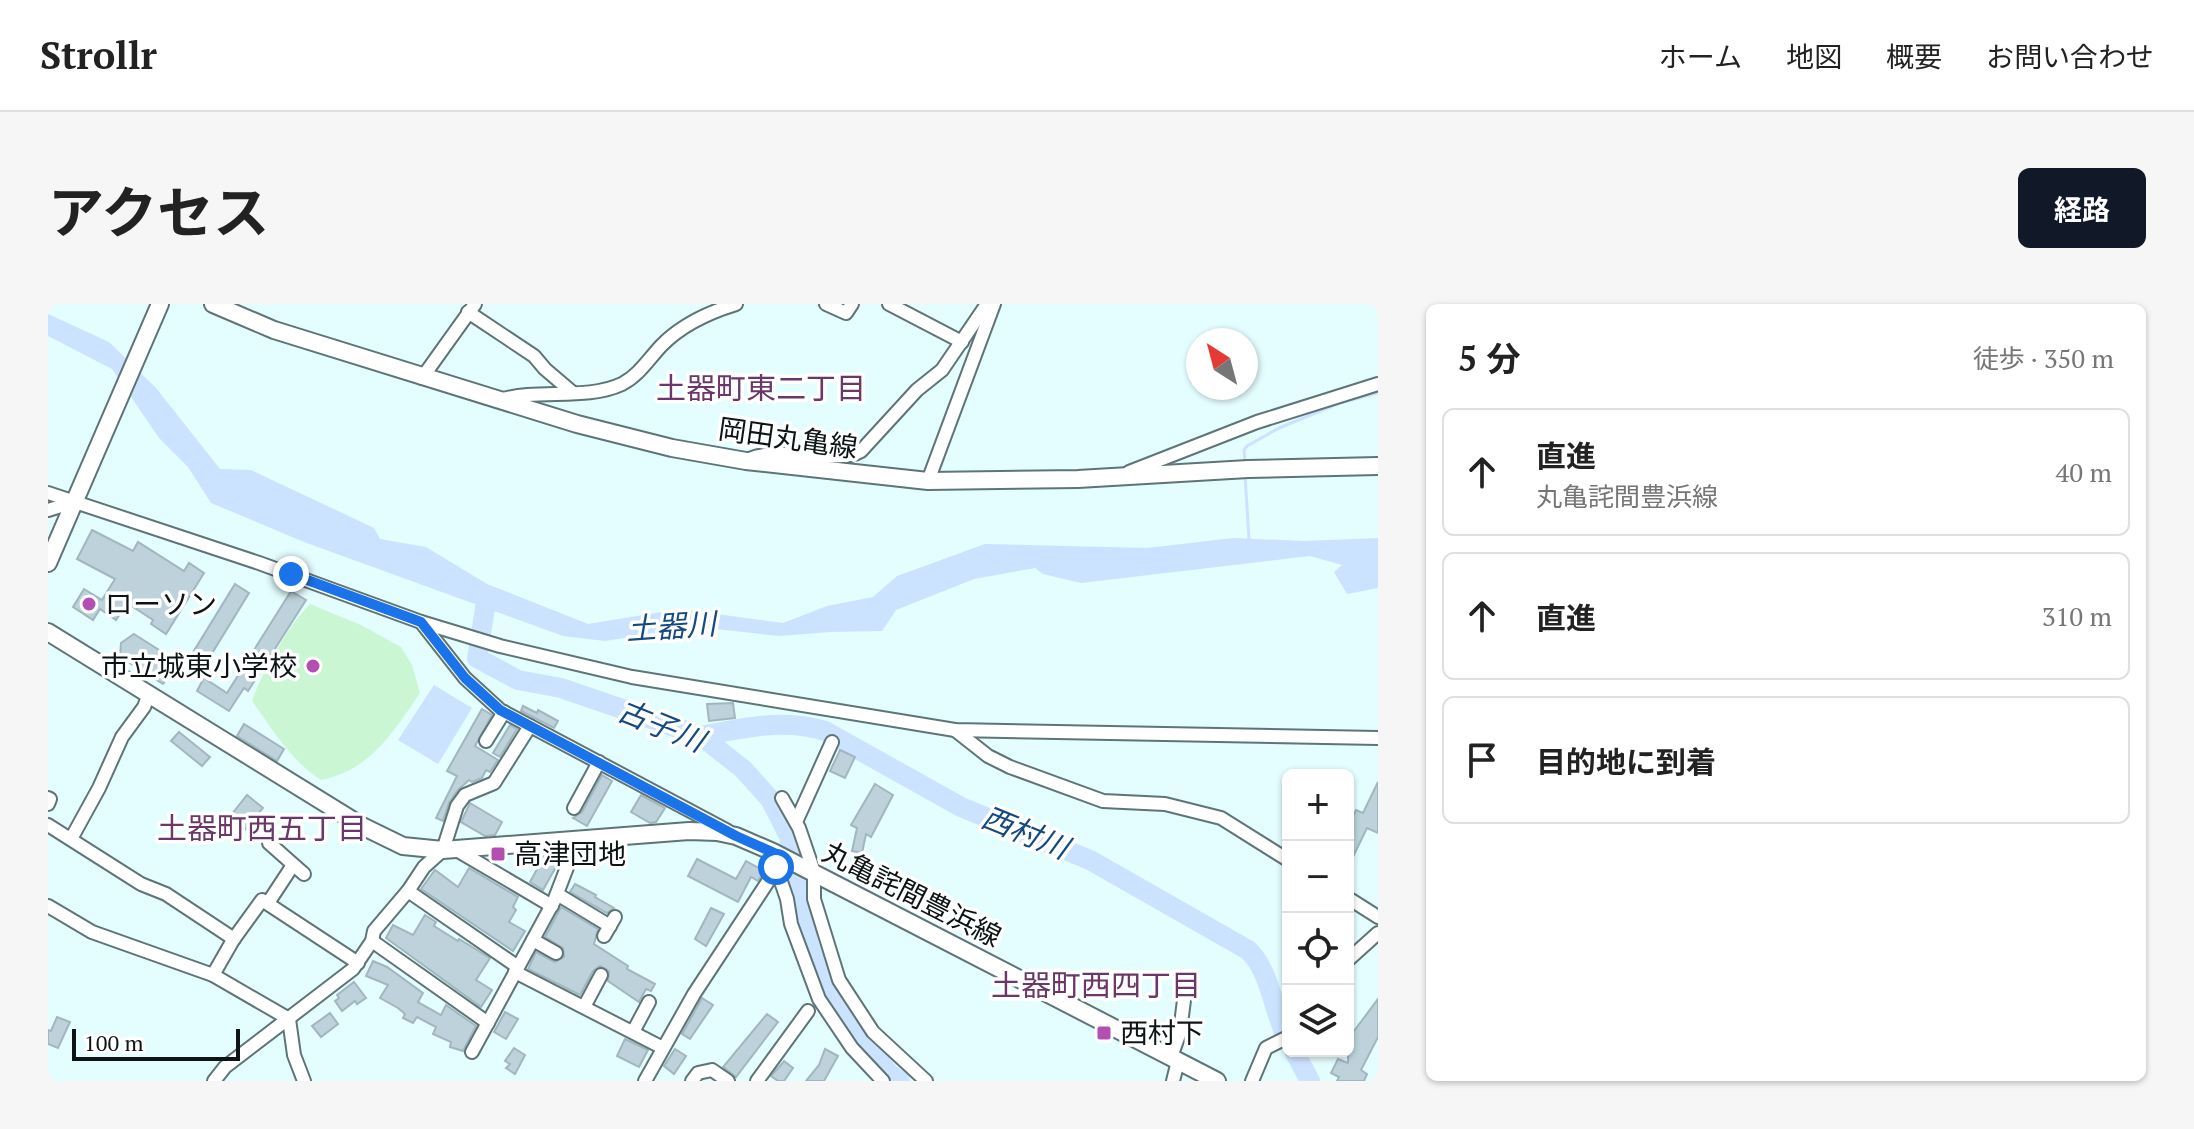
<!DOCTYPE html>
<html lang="ja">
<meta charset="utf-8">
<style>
:root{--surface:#fff;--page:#f6f6f6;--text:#222;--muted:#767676;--line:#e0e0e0;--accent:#111827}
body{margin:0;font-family:"PT Serif","Noto Sans JP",serif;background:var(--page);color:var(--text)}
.controls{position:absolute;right:24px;bottom:24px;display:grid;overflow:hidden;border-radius:12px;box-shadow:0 2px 6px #0004}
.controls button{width:72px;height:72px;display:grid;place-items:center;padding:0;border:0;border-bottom:2px solid var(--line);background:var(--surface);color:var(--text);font:40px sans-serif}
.compass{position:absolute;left:1138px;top:24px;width:72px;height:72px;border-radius:50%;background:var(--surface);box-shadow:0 2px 6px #0004;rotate:324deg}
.scale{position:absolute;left:24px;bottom:20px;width:168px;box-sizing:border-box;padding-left:8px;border:4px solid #0c1415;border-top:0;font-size:22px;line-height:28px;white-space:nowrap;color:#0c1415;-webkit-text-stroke:6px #fff;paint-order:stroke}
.stop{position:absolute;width:24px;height:24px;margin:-18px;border:6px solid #1a73e8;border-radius:50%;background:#fff}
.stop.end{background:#1a73e8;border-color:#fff;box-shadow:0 2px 8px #0008}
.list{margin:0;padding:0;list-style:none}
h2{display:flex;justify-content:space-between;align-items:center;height:104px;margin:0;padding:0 32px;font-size:34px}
h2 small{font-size:26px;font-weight:400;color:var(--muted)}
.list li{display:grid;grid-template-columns:52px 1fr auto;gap:24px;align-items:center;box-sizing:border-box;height:128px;margin:0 16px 16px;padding:0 16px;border:2px solid var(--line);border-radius:12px}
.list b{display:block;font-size:30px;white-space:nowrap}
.list p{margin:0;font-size:26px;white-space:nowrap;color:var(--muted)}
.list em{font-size:26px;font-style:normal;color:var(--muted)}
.icon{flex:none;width:44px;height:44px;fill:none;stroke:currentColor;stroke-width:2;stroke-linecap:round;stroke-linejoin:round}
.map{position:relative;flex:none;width:1330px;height:777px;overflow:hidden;border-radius:12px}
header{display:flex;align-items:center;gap:48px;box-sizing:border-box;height:112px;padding:0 40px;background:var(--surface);border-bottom:2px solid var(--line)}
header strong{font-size:38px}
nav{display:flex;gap:44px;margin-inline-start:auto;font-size:28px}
.intro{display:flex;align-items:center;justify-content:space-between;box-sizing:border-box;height:192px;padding:0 48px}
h1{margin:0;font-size:56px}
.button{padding:20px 36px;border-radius:12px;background:var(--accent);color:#fff;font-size:28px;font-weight:700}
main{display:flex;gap:48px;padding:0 48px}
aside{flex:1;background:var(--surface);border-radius:12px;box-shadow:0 2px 6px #0004}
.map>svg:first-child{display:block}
.green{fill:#cbf6d4}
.water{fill:#cbe3ff}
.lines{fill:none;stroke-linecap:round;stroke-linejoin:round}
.stream{stroke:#cbe3ff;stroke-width:3}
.river{stroke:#cbe3ff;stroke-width:20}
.building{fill:#bdd2db;stroke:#a2b6bf;stroke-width:2}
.minor-casing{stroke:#5e7476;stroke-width:16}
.major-casing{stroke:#5e7476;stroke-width:20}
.minor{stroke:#fff;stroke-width:12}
.major{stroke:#fff;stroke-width:16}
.route{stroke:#1a73e8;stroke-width:10}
.poi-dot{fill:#b44eb2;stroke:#fff;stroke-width:3}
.labels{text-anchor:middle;stroke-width:7;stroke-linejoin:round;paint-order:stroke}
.street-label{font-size:28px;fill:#0c1415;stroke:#fff}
.poi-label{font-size:28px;fill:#0c1415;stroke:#fff;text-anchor:start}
.neighbourhood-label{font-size:30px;fill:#6a3768;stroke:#fff}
.water-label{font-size:30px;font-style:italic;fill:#144a81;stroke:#fff}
</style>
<header>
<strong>Strollr</strong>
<nav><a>ホーム</a><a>地図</a><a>概要</a><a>お問い合わせ</a></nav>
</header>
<div class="intro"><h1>アクセス</h1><a class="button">経路</a></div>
<main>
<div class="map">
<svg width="1330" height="777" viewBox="0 0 1330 777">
<rect width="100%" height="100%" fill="#e4fdff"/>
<path class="green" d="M262,300l51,21 40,22 11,18 8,28c-27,39 -49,77 -99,87 -31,-20 -48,-50 -69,-79 9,-27 38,-78 58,-97z"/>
<g class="water">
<polygon points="0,10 61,38 108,84 172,165 203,166 326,224 332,235 378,243 439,280 540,320 632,305 735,319 779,302 825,293 849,272 937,240 1099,244 1185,234 1255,237 1330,234 1330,284 1299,290 1286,268 1294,261 1262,252 1033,279 995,270 987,264 926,275 848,306 834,327 782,328 731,332 649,323 557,337 515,332 256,238 163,199 140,163 111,134 64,65 0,32"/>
<polygon points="386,381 424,404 390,460 350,436"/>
</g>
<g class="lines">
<g class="stream">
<polyline points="1197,159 1196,146 1199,142 1231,124 1292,99 1330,89"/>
<polyline points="1197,171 1201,235"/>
</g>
<g class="river">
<polyline points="439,292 429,354 470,376 513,384 653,432 695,465 722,495 741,532 761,642 777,683 807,727 841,769 852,777"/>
<path d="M653,432c42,-8 83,-18 124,-5l136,76 129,53 158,90c23,21 25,63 40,90"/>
<polyline points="1246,747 1262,777"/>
</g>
</g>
<g class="building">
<polygon points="44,226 85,247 90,238 136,267 141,259 156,269 118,330 103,320 105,316 79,299 68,316 52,305 45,316 25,303 36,285 54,296 67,275 29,255"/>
<polygon points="187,280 201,289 158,359 144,350"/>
<polygon points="243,287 258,296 200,387 196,384 181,407 149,387 156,374 179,389"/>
<polygon points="86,330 130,358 115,380 72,353 73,339"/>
<polygon points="685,399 687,414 661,417 659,400"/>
<polygon points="475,402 489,409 490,406 510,417 506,424 473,407"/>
<polygon points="434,405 444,411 427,442 450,456 442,468 438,466 434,474 424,478 421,476 410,486 401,499 395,517 388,514 409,472 399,467"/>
<polygon points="196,420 236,445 229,457 189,432"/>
<polygon points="462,421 469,425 452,453 445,449"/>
<polygon points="131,428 162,453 154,462 123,437"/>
<polygon points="792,446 807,453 797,474 782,467"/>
<polygon points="554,471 564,477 539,522 525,514 534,508"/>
<polygon points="1330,478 1330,529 1319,524 1300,563 1300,523 1308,506 1315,509"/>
<polygon points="827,480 845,491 823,533 818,530 814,549 804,547 809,524 803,521"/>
<polygon points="199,491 215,504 195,528 180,515"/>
<polygon points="593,491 617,504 608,518 602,519 583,508"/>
<polygon points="422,499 454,518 447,531 437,532 413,518"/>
<polygon points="498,549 504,549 513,554 495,586 482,578"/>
<polygon points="649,555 688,575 698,557 716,567 710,577 703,573 690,598 640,572"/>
<polygon points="421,564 470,593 465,603 468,606 461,618 477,627 465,647 373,585 387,566 410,583"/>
<polygon points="527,580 548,591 547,593 566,604 559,609 522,588"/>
<polygon points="513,603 550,625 546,640 580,662 579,665 607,680 603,687 598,685 591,698 560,677 561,667 552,662 545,667 532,691 480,665 488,648 507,658 516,653 515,644 497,633"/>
<polygon points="663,604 676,610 658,642 647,635"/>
<polygon points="377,611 388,618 386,622 410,637 411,635 442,654 428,676 444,686 433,703 338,634 345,621 365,631"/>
<polygon points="325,657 339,663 375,689 370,698 393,711 398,701 428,722 415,747 402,743 403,738 385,730 388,723 369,713 365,719 355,714 357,710 350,704 332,694 340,681 318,672"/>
<polygon points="306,678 318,694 309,700 307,697 294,707 287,697 291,694 289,691"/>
<polygon points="654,694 665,701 642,735 634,730"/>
<polygon points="1330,695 1330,733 1313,766 1319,770 1316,777 1289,777 1291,773 1283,769 1290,755 1300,759 1300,735"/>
<polygon points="457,708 470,715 458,735 446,728"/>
<polygon points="282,709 290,720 273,733 264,722"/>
<polygon points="719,710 730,718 688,773 675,763"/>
<polygon points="9,713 22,718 10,744 0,740 0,726 3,727"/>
<polygon points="577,735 600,746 591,763 569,752"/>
<polygon points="466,744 477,751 467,770 458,764 462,760 457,757"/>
<polygon points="627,745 638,752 626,770 616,762"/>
<polygon points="777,745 790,752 776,777 758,777 771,761"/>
<polygon points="736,757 745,764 736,777 730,777 723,772"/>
</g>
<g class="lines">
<defs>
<g id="minor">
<polyline points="778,0 798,9 804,0"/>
<polyline points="841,0 914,38"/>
<polyline points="420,8 486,52 497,65 524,88"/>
<polyline points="374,74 427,0"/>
<path d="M452,96c39,-12 85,1 122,-16 17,-9 26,-24 39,-38 19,-20 49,-34 75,-42"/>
<path d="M701,155c33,-14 88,6 112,-8l56,-61 25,-20 45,-66"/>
<polyline points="1081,168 1209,118 1330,80"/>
<polyline points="880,177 946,0"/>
<polyline points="0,189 211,259 373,318 452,342 584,373 907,426 1330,434"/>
<polyline points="0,206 26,198"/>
<polyline points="373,318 417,374 452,406 680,527"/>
<polyline points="907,426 940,452 962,463 1055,497 1117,500 1173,514 1240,556"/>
<polyline points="438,437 456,408"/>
<polyline points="0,494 2,495 0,500"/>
<polyline points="734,494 751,524 766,568 766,595 791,676 825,728 878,777"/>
<polyline points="526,504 551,458"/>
<polyline points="748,518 784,438"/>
<polyline points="0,521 93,580 118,590 186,635"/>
<polyline points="23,535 51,484 74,433 96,403 101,390"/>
<polyline points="221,539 256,570"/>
<polyline points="407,545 504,602"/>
<polyline points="728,563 739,595 743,620 771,695 804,744 835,777"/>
<polyline points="360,587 470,663"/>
<polyline points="509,590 562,622"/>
<polyline points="1300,594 1330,613"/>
<polyline points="220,599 245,561"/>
<polyline points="0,602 44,628 165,671 241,715 246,751 256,777"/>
<polyline points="556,632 567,613"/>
<polyline points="485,636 508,649"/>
<polyline points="324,637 440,719"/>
<polyline points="1300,656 1330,629"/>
<polyline points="467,668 615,744"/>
<polyline points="165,671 185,636 214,596 310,659"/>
<polyline points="536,703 553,671"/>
<polyline points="585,728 601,698"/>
<polyline points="424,748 506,597 530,535"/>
<polyline points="1123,753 1132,728 1136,696"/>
<polyline points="166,777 177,763 305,665 324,637 326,627 360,587 376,563 395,546 409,502 417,491 446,479 482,422"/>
<polyline points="597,777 646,690 723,573 733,552"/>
<polyline points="644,777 650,769 664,766 680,777"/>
<polyline points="709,777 760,707"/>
<polyline points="1125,777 1130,757"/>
<polyline points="1204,777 1218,744 1240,733"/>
</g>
<g id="major">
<polyline points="165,0 226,26 529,120 624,144 698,157 880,177 1030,175 1200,165 1330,162"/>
<polyline points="0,259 112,0"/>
<polyline points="0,328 314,522 355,542 395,546 641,527 669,528 688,532 725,548 1169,777"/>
</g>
</defs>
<use href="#minor" class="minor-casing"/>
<use href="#major" class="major-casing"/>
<use href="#minor" class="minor"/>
<use href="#major" class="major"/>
</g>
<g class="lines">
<polyline class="route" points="243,270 373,318 417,374 452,406 688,532 733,552 728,563"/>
</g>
<g class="poi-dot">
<circle cx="41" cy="300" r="8"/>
<circle cx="265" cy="362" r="8"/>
<rect x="442" y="542" width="16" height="16" rx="4"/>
<rect x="1048" y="721" width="16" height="16" rx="4"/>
</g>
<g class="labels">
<g class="street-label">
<text transform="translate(740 134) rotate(8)" y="10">岡田丸亀線</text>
<text transform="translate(864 590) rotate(27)" y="10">丸亀詫間豊浜線</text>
</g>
<g class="poi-label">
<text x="57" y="310">ローソン</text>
<text x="249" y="372" text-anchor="end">市立城東小学校</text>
<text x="466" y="560">高津団地</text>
<text x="1072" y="739">西村下</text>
</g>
<g class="neighbourhood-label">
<text x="713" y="95">土器町東二丁目</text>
<text x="214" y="535">土器町西五丁目</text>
<text x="1048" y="692">土器町西四丁目</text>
</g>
<g class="water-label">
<text transform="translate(623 323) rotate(-4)" y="10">土器川</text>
<text transform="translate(613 422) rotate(22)" y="10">古子川</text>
<text transform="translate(977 529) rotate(22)" y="10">西村川</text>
</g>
</g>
</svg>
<div class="controls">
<button>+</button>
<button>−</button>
<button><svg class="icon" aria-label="locate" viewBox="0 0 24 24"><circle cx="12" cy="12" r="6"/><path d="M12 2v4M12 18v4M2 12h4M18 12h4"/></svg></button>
<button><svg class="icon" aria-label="layers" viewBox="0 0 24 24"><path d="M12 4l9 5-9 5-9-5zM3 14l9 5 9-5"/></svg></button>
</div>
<svg class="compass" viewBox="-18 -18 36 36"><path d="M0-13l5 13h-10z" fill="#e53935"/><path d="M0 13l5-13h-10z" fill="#767676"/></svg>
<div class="scale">100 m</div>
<div class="stop" style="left:728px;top:563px"></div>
<div class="stop end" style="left:243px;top:270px"></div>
</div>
<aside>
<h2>5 分<small>徒歩 · 350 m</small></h2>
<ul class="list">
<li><svg class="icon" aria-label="ahead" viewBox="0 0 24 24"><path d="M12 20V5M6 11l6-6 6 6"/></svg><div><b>直進</b><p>丸亀詫間豊浜線</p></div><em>40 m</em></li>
<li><svg class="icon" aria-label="ahead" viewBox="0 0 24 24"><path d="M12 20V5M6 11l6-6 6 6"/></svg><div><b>直進</b></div><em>310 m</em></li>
<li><svg class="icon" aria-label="arrive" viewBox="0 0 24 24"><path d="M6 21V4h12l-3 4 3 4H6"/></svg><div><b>目的地に到着</b></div></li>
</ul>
</aside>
</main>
